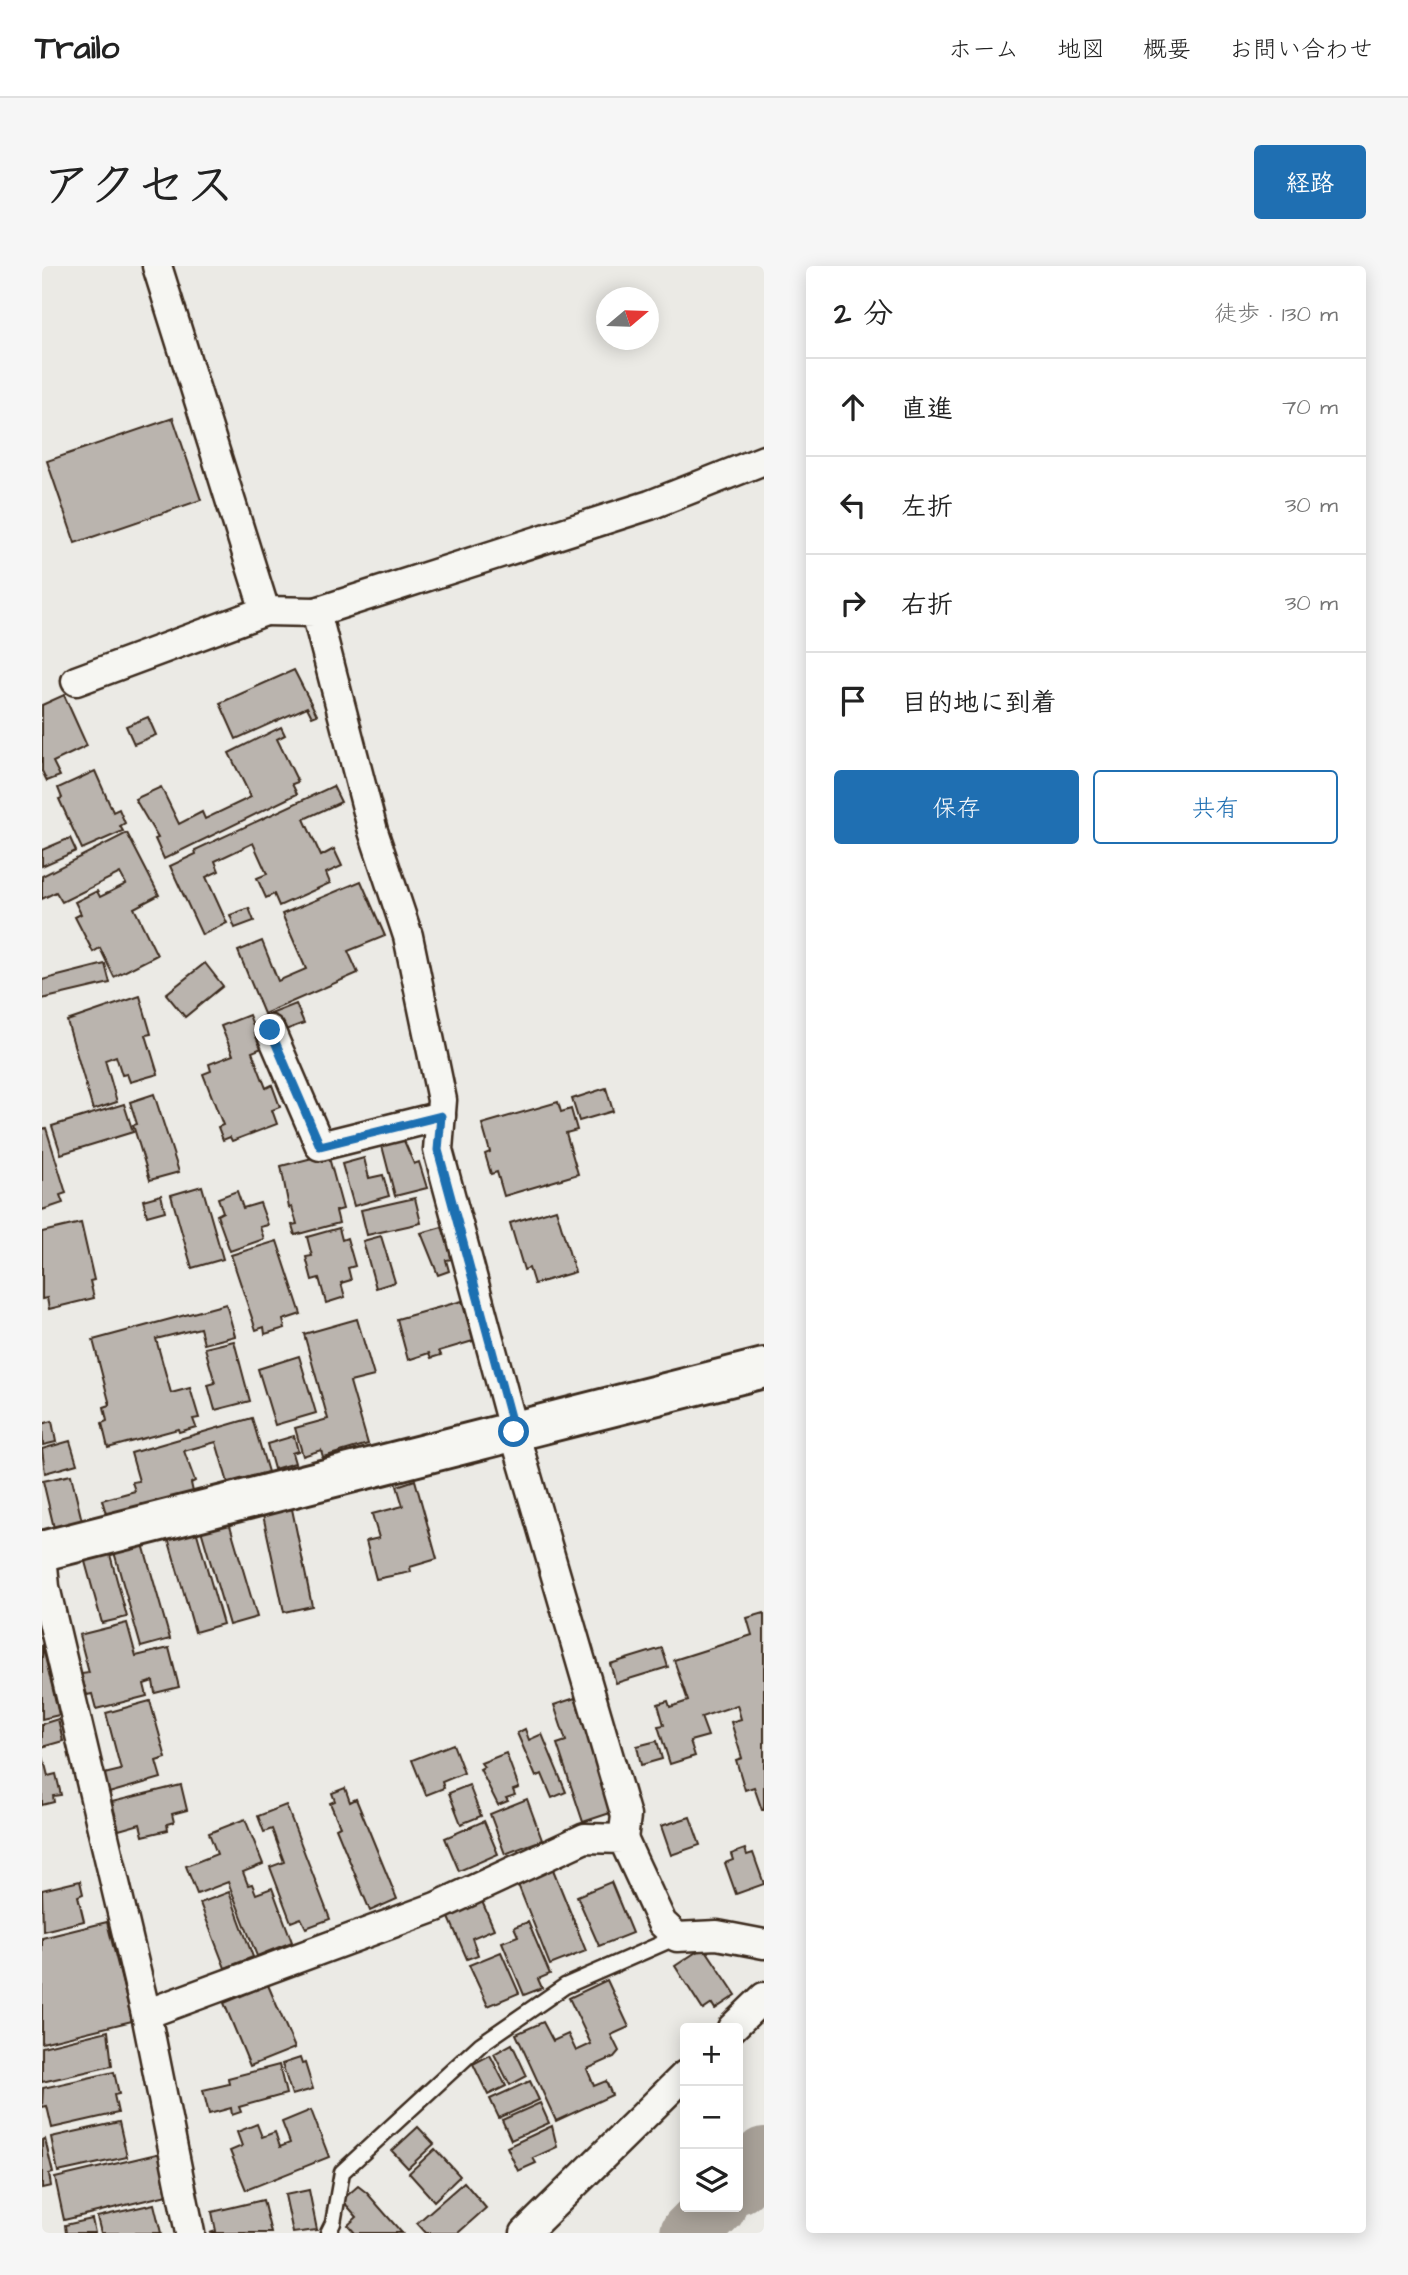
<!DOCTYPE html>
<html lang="ja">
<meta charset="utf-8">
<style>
:root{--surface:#fff;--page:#f6f6f6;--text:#222;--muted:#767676;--line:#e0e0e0;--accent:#1f6fb2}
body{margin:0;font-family:"Architects Daughter","Klee One",sans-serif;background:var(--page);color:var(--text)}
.controls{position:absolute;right:21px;bottom:21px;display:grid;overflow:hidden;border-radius:7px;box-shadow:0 4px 18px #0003}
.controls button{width:63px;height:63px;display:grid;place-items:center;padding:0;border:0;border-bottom:2px solid var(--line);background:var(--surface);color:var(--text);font:35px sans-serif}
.compass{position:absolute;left:554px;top:21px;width:63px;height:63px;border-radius:50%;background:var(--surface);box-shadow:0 4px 18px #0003;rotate:71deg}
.stop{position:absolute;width:21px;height:21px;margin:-16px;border:5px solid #1f6fb2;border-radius:50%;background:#fff}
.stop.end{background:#1f6fb2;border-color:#fff;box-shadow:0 2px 7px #0008}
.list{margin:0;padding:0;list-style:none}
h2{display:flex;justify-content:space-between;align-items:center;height:91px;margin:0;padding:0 28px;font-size:30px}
h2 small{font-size:23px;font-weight:400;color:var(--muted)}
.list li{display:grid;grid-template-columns:46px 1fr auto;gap:21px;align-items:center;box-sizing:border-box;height:98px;padding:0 28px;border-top:2px solid var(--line)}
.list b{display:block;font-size:26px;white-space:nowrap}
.list em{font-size:23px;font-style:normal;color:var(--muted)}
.actions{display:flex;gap:14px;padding:21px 28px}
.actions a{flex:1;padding:16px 0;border:2px solid var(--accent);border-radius:7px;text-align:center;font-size:24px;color:var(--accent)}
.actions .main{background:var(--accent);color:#fff}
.icon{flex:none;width:38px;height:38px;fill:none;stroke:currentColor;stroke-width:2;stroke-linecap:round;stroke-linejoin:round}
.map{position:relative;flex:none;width:722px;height:1967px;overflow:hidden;border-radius:7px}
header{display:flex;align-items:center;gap:42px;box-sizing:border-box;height:98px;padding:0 35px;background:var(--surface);border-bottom:2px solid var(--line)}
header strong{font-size:33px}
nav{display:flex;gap:38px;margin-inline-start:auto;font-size:24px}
.intro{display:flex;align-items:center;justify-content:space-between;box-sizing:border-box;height:168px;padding:0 42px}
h1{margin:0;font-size:49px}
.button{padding:18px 32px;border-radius:7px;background:var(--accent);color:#fff;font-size:24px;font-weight:700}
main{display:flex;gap:42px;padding:0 42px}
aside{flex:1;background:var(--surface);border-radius:7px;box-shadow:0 4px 18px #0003}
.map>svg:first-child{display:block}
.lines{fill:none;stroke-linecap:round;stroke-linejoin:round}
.river{stroke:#a8a198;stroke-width:60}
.building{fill:#bab4ae;stroke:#3b2a1e;stroke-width:2}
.lane-casing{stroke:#3b2a1e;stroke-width:19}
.street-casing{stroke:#3b2a1e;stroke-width:33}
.secondary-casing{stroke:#3b2a1e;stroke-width:44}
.lane{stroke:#f6f6f2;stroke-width:14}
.street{stroke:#f6f6f2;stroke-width:28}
.secondary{stroke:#f6f6f2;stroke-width:38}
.route{stroke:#1f6fb2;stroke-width:9}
</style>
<header>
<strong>Trailo</strong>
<nav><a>ホーム</a><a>地図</a><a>概要</a><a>お問い合わせ</a></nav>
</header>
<div class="intro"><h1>アクセス</h1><a class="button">経路</a></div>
<main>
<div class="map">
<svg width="722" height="1967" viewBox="0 0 722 1967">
<rect width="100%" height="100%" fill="#ebeae5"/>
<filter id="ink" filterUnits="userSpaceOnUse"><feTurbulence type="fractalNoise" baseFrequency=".0143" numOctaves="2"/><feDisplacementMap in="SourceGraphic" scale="14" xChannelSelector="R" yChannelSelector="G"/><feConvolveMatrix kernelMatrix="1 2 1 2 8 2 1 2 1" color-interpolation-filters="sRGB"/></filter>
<g filter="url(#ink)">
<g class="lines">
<g class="river">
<polyline points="696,1918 722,1891"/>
<polyline points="648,1967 674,1941"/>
</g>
</g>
<g class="building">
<polygon points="131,152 159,234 33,277 5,195"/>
<polygon points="252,404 275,449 270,451 265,441 194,473 178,437"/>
<polygon points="22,429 45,480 11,496 18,510 5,515 0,505 0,439"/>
<polygon points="106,451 114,469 92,478 84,460"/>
<polygon points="239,461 243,469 235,473 256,516 250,518 255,528 122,593 113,573 116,572 93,533 119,521 137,558 160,546 163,553 209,531 187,487"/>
<polygon points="53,505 71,546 77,543 83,557 78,560 81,565 40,583 17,533 20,532 16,522"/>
<polygon points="291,520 299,536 262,553 279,590 292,583 300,600 284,607 288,617 237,640 232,628 224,632 215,612 225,608 211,577 173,595 177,605 164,611 185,657 160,669 128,600 154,588 153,584"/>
<polygon points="85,567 117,629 92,642 115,689 72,711 58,682 51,686 33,651 39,648 33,636 55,625 58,631 84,618 78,607 20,636 14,626 0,633 0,610"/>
<polygon points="28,572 34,585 0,600 0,584"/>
<polygon points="319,615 343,670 306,685 316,707 222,748 196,685 220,675 236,715 264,703 240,648"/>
<polygon points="207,642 212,655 193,662 188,649"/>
<polygon points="163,697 181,720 143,751 124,728"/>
<polygon points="63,698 68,717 0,733 0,714"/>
<polygon points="98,730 109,768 104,769 116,808 88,816 85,808 80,809 74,790 63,794 75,836 51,844 25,755"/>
<polygon points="254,738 262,757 233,768 226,749"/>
<polygon points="207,749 220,782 210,786 224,822 230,819 238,841 230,844 235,858 190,875 188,871 181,874 176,861 181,859 161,808 169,805 167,798 191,789 179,760"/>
<polygon points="564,822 571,845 537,855 530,833"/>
<polygon points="112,828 137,906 108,914 91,859 95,858 88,836"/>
<polygon points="516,836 519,846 529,843 535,864 524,867 536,908 462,930 455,906 449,908 443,888 448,886 440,858"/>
<polygon points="82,838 91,866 19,888 10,860"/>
<polygon points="4,862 24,927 18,929 21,937 0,944 0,863"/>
<polygon points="360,870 372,898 377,896 385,922 353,930 339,876"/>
<polygon points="286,888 301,943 294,945 297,957 253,969 250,959 255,958 250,941 247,942 239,900"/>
<polygon points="322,892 327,912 341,909 347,930 312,940 300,898"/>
<polygon points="160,920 181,993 150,1002 129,929"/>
<polygon points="195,925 201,942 218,937 226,959 218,961 222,973 188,985 175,949 181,946 176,932"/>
<polygon points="119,929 123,945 105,950 101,934"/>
<polygon points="373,932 379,957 325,969 319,944"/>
<polygon points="514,943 533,1006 492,1018 487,1002 482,1004 468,957"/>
<polygon points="39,957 52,1014 48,1015 52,1032 7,1043 5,1032 0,1033 0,966"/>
<polygon points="400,961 411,993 404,994 407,1005 396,1009 379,967"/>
<polygon points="297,962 300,974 305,972 313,1000 306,1002 309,1014 299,1017 303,1031 284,1037 277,1012 270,1014 264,991 270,990 265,971"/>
<polygon points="339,970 353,1016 334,1022 321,975"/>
<polygon points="235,975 259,1048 241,1054 243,1062 223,1068 222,1061 214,1064 189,989"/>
<polygon points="420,1035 431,1075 397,1085 399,1089 389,1092 387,1087 366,1094 355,1053"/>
<polygon points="184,1038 193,1070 162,1078 158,1062 114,1073 129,1127 148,1122 157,1152 151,1153 154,1161 137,1166 136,1163 66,1182 60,1157 65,1155 62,1141 68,1139 51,1074"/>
<polygon points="315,1053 332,1110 308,1116 326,1178 281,1191 279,1184 261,1190 253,1162 286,1153 262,1068"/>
<polygon points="192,1075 208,1135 173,1144 166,1119 173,1117 163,1082"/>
<polygon points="257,1090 274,1147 233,1159 216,1103"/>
<polygon points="210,1152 226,1206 186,1217 174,1176 142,1185 153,1215 149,1217 151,1226 65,1251 60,1234 93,1225 90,1216 97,1215 89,1187"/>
<polygon points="10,1155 14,1176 1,1179 0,1158"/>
<polygon points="252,1170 256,1185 250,1187 253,1197 232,1203 225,1178"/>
<polygon points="28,1175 35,1198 3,1207 0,1183"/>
<polygon points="29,1209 40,1255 12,1262 1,1215"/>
<polygon points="373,1214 395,1293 368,1301 369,1306 334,1313 324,1275 337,1272 330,1248 361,1240 355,1220"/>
<polygon points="250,1243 270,1340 242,1346 221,1249"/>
<polygon points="187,1256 215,1351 187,1359 159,1264"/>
<polygon points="154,1264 181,1358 153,1366 126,1272"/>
<polygon points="101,1278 128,1373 99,1381 72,1286"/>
<polygon points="67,1285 85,1351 60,1357 42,1292"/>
<polygon points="722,1347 722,1544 720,1544 712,1521 703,1524 694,1494 700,1492 689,1456 699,1453 695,1439 659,1451 666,1470 648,1475 653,1490 628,1498 616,1460 622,1459 616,1438 626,1435 628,1441 646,1435 632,1394 710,1369 705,1352"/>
<polygon points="85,1357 94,1390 127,1382 137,1421 113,1427 111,1415 102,1418 105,1430 54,1443 50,1428 45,1429 39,1408 47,1407 37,1369"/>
<polygon points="0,1378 17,1449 0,1453"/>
<polygon points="620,1382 626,1401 574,1417 568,1398"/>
<polygon points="533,1432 571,1546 541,1556 515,1478 524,1475 512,1439"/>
<polygon points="108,1435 124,1492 114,1495 119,1512 67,1527 62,1508 79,1504 64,1447"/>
<polygon points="16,1453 21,1475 0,1481 0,1458"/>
<polygon points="483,1463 487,1474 500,1468 524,1526 510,1532 500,1508 494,1511 475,1467"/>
<polygon points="615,1475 620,1493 599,1499 595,1480"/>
<polygon points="411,1478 422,1507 400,1516 402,1522 384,1529 370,1494"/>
<polygon points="0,1486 6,1510 14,1508 19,1529 11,1530 12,1536 0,1539"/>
<polygon points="464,1487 477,1522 471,1524 473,1529 464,1532 466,1535 456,1539 438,1503 442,1501 439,1497"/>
<polygon points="139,1519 145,1544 130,1548 132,1556 125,1558 126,1564 101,1570 98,1558 77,1564 70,1536"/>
<polygon points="427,1519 439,1550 419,1558 407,1527"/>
<polygon points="303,1522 308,1536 314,1533 355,1633 328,1645 294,1562 298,1560 288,1537 293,1535 290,1527"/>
<polygon points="485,1533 500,1574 463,1588 448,1548"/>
<polygon points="244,1539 288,1653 264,1662 259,1652 249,1656 228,1601 242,1596 230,1563 222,1566 216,1550"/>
<polygon points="648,1551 658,1579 629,1589 619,1560"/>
<polygon points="203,1553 221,1598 201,1606 206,1619 210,1618 214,1628 230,1622 250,1676 215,1690 186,1616 155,1628 144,1600 175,1588 167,1567"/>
<polygon points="442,1555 456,1588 417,1605 403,1572"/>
<polygon points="703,1583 705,1589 711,1587 722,1618 694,1628 683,1597 691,1594 689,1588"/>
<polygon points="510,1601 544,1685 508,1699 475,1616"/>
<polygon points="38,1615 41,1628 36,1630 42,1655 1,1665 0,1624"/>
<polygon points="569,1616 590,1667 557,1680 535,1630"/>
<polygon points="187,1626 211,1691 183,1702 158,1637"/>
<polygon points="439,1633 452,1663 430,1672 436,1689 425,1693 405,1647"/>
<polygon points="65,1656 90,1755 0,1777 0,1672"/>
<polygon points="486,1656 508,1708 496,1713 500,1722 482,1729 460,1676 476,1670 472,1661"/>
<polygon points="662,1681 694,1729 673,1743 670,1738 661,1744 633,1700"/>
<polygon points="459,1686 477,1727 446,1740 427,1699"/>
<polygon points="565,1714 587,1761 569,1769 577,1785 572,1791 545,1803 552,1820 564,1815 570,1829 514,1855 474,1768 501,1756 511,1775 526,1768 534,1785 549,1778 527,1732"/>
<polygon points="226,1719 253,1782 208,1800 182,1737"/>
<polygon points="66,1765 70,1800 0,1816 0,1781"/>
<polygon points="470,1778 485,1810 468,1819 452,1788"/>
<polygon points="448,1789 464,1820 446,1829 431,1798"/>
<polygon points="258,1792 260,1798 263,1797 271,1823 250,1829 240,1798"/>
<polygon points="237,1799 244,1828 197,1841 199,1846 190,1849 189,1842 167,1848 161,1824 187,1818 186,1812"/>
<polygon points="72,1806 77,1828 72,1829 76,1847 10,1862 5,1840 0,1841 1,1822"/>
<polygon points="488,1815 497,1834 457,1852 448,1833"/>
<polygon points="498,1837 507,1857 469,1874 460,1854"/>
<polygon points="269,1844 287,1891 204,1924 188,1885 200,1880 195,1866 215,1858 220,1871 233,1866 238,1881 248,1877 240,1856"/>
<polygon points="77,1856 85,1891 16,1906 9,1871"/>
<polygon points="510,1860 515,1881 491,1892 494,1897 476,1905 465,1881"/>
<polygon points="376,1861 392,1878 366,1902 350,1885"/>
<polygon points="3,1873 11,1907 7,1908 9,1920 0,1922 0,1874"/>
<polygon points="393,1883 418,1910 392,1935 367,1907"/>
<polygon points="119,1887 129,1928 22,1954 13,1912"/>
<polygon points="422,1916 444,1942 416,1967 384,1967 375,1957"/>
<polygon points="316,1920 325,1927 360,1967 313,1967 306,1959 315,1951 300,1934"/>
<polygon points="267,1924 275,1964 251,1967 243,1929"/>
<polygon points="221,1934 229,1967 168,1967 174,1965 170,1946"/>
<polygon points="112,1938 119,1967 59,1967 55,1951"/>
<polygon points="50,1953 53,1967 24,1967 23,1959"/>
</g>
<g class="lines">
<defs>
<polyline id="lane" points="286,1967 291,1957 300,1906 439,1778 523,1720 635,1671"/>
<g id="street">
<polyline points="115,0 223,345 274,346 331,565 366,670 400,834 396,884 472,1166 584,1550 581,1573"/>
<polyline points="274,346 608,239 722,194"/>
<polyline points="34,415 223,345"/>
<polyline points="228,764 278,880 399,850"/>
<polyline points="0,1289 3,1321 104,1748 148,1967"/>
<polyline points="104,1748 394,1641 543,1572 581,1573 620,1657 635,1671 675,1669 722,1678"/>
<polyline points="690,1762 722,1731"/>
<polyline points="483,1967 643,1809"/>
</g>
<polyline id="secondary" points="0,1285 722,1102"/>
</defs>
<use href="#lane" class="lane-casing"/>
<use href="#street" class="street-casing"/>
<use href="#secondary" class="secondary-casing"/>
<use href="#lane" class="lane"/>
<use href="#street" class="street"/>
<use href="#secondary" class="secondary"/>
</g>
</g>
<g class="lines" filter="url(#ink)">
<polyline class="route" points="228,764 278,880 399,850 396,884 472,1166"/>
</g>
</svg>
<div class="controls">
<button>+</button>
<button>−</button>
<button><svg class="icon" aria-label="layers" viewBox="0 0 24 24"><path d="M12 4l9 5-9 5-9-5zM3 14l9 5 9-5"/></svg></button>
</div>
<svg class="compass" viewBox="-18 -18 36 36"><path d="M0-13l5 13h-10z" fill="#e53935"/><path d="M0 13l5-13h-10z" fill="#767676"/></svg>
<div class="stop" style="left:472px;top:1166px"></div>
<div class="stop end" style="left:228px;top:764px"></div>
</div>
<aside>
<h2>2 分<small>徒歩 · 130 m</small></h2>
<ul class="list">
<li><svg class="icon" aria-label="ahead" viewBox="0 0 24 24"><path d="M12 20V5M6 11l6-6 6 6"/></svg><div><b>直進</b></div><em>70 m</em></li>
<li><svg class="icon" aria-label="left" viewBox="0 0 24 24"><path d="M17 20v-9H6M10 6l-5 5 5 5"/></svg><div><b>左折</b></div><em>30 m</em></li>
<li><svg class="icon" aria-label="right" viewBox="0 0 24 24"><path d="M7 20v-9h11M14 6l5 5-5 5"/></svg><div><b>右折</b></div><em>30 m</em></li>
<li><svg class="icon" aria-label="arrive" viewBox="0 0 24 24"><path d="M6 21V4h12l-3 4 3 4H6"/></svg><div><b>目的地に到着</b></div></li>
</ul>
<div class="actions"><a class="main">保存</a><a>共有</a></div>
</aside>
</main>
